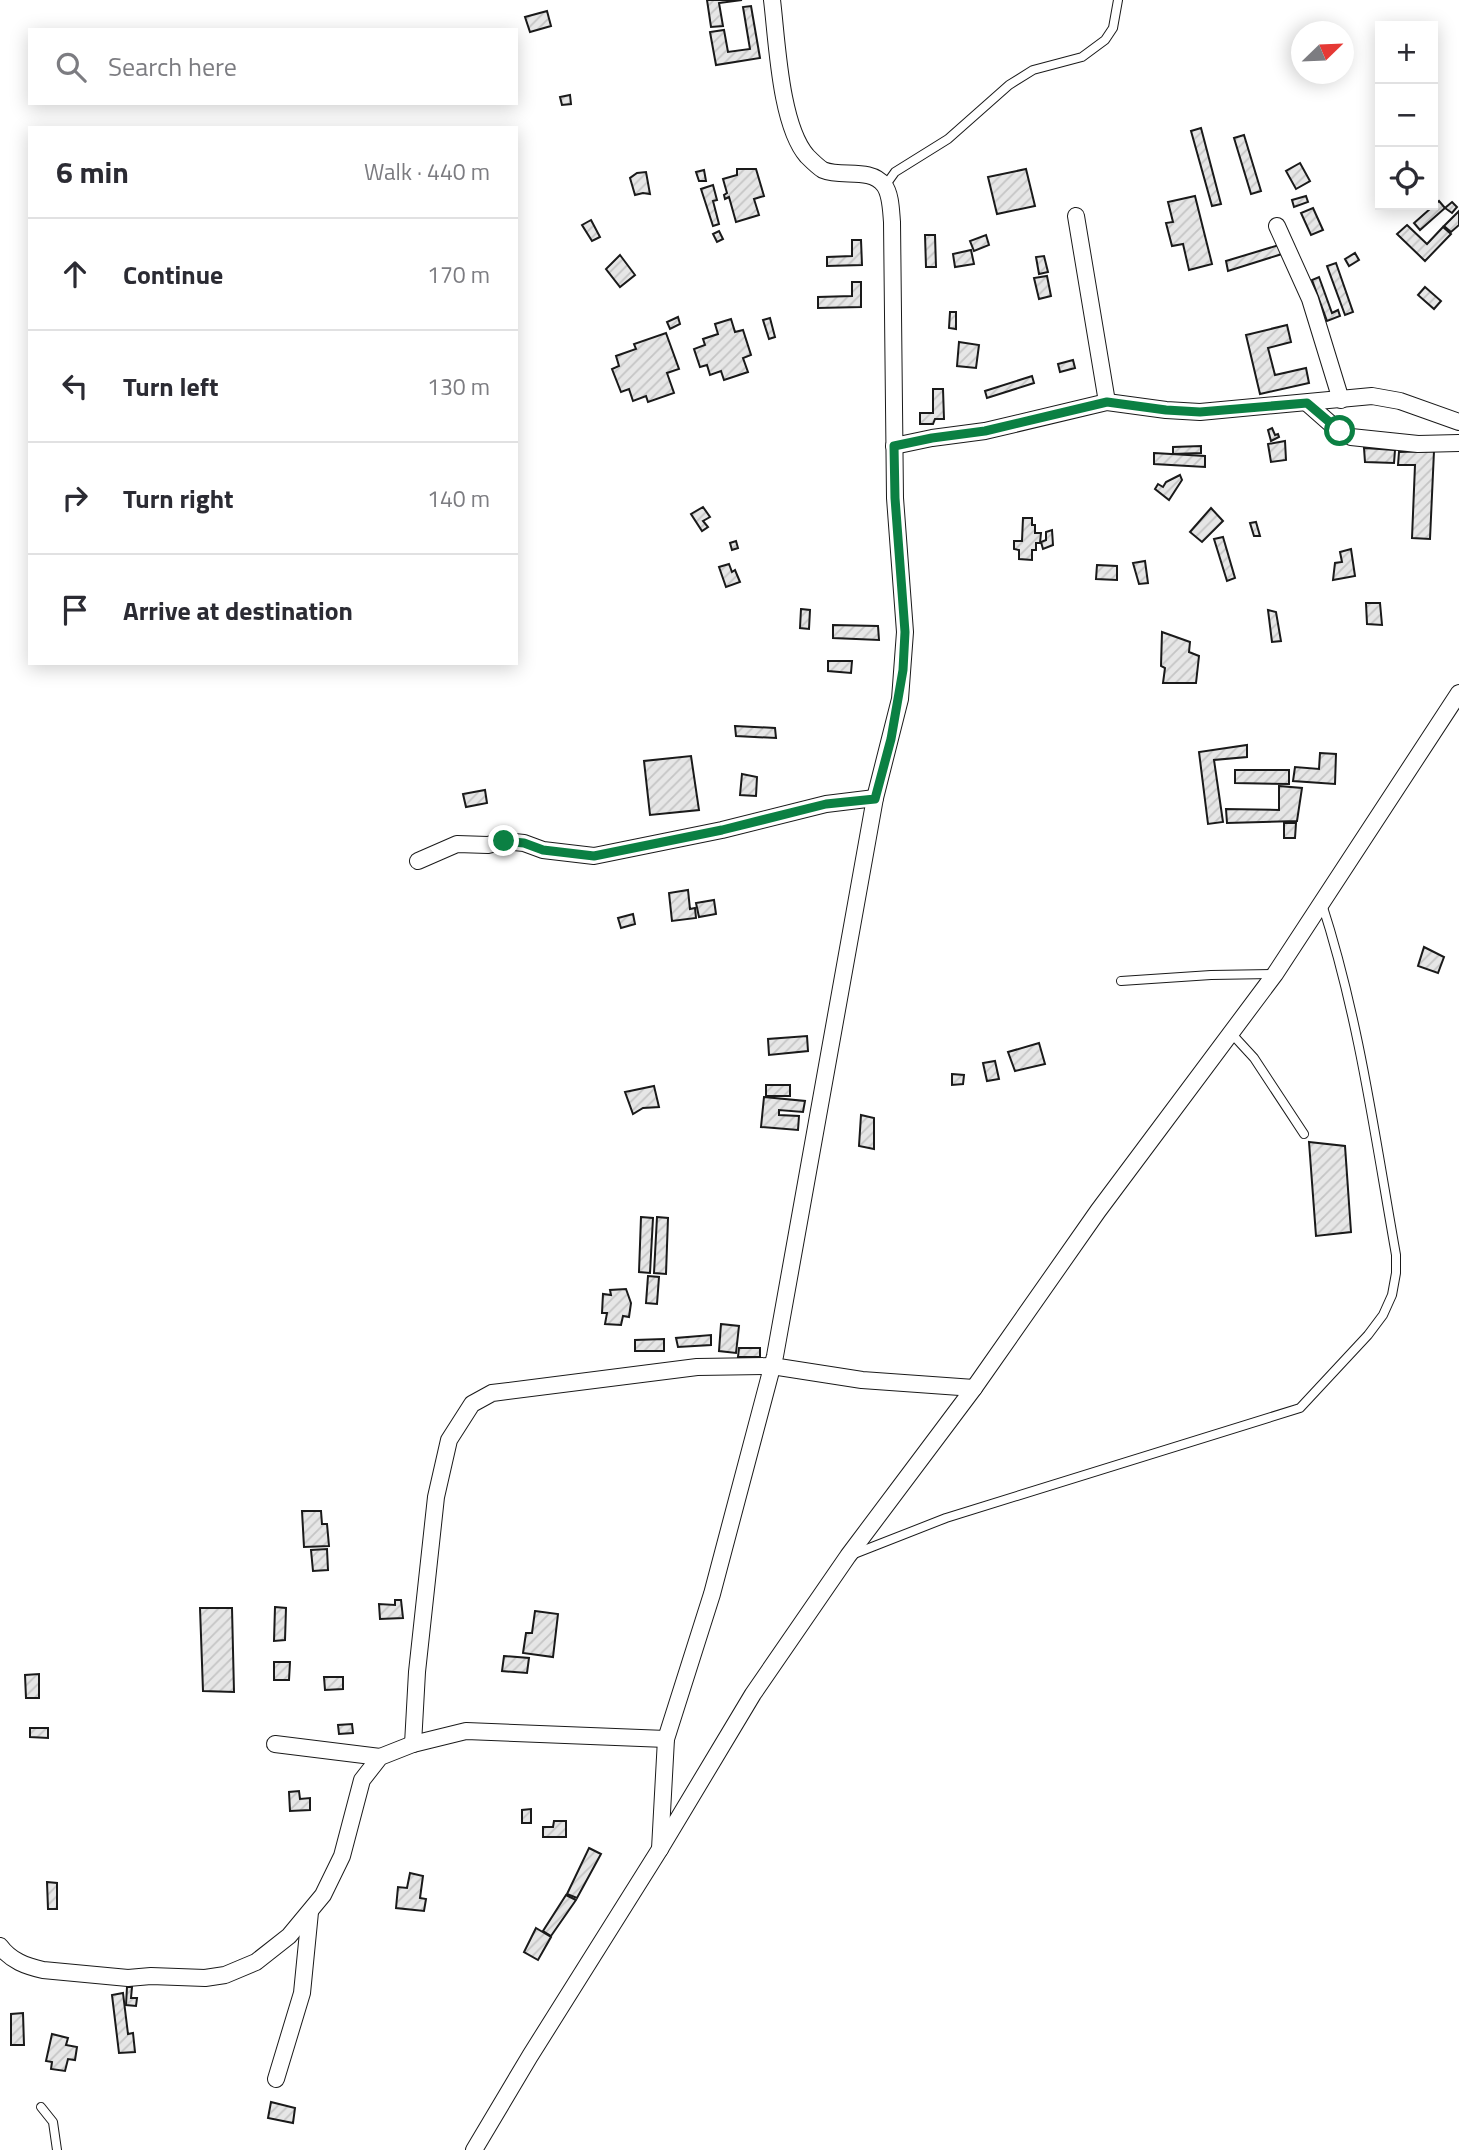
<!DOCTYPE html>
<meta charset="utf-8">
<style>
:root{--surface:#fff;--page:#f7f7f7;--text:#2b2b33;--muted:#7c7c81;--line:#e1e1e2}
body{margin:0;font-family:"Titillium Web",sans-serif;background:var(--page);color:var(--text)}
.controls{position:absolute;right:21px;top:21px;display:grid;overflow:hidden;border-radius:0px;box-shadow:0 4px 18px #0003}
.controls button{width:63px;height:63px;display:grid;place-items:center;padding:0;border:0;border-bottom:2px solid var(--line);background:var(--surface);color:var(--text);font:35px sans-serif}
.compass{position:absolute;left:1291px;top:21px;width:63px;height:63px;border-radius:50%;background:var(--surface);box-shadow:0 4px 18px #0003;rotate:67deg}
.stop{position:absolute;width:21px;height:21px;margin:-16px;border:5px solid #0b8043;border-radius:50%;background:#fff}
.stop.end{background:#0b8043;border-color:#fff;box-shadow:0 2px 7px #0008}
.list{margin:0;padding:0;list-style:none}
h2{display:flex;justify-content:space-between;align-items:center;height:91px;margin:0;padding:0 28px;font-size:30px}
h2 small{font-size:23px;font-weight:400;color:var(--muted)}
.list li{display:grid;grid-template-columns:46px 1fr auto;gap:21px;align-items:center;box-sizing:border-box;height:112px;padding:0 28px;border-top:2px solid var(--line)}
.list b{display:block;font-size:26px;white-space:nowrap}
.list em{font-size:23px;font-style:normal;color:var(--muted)}
.icon{flex:none;width:38px;height:38px;fill:none;stroke:currentColor;stroke-width:2;stroke-linecap:round;stroke-linejoin:round}
.map{position:relative;flex:none;width:1459px;height:2150px;overflow:hidden}
.search{position:absolute;background:var(--surface);box-shadow:0 4px 18px #0003;left:28px;top:28px;width:490px;height:77px;display:flex;align-items:center;gap:18px;box-sizing:border-box;padding:0 24px;border-radius:0px;color:var(--muted);font-size:26px}
.panel{position:absolute;background:var(--surface);box-shadow:0 4px 18px #0003;left:28px;top:126px;width:490px;height:539px;border-radius:0px}
.map>svg:first-child{display:block}
.building{fill:url(#building-hatch);stroke:#1a1a1a;stroke-width:2}
.lines{fill:none;stroke-linecap:round;stroke-linejoin:round}
.lane-casing{stroke:#1a1a1a;stroke-width:10}
.street-casing{stroke:#1a1a1a;stroke-width:18}
.lane{stroke:#fff;stroke-width:8}
.street{stroke:#fff;stroke-width:16}
.route{stroke:#0b8043;stroke-width:9}
</style>
<div class="map">
<svg width="1459" height="2150" viewBox="0 0 1459 2150">
<defs>
<pattern id="building-hatch" width="6" height="6" patternUnits="userSpaceOnUse" patternTransform="scale(1.75)"><rect width="6" height="6" fill="#e6e6e6"/><path d="M-1 1l2-2M0 6l6-6M5 7l2-2" fill="none" stroke="#c5c5c5"/></pattern>
</defs>
<rect width="100%" height="100%" fill="#fff"/>
<g class="building">
<polygon points="707,0 742,0 719,3 723,26 711,27"/>
<polygon points="751,6 760,58 716,65 710,32 724,30 728,52 750,49 743,7"/>
<polygon points="547,11 551,26 530,32 525,17"/>
<polygon points="570,95 571,104 562,105 560,97"/>
<polygon points="1201,128 1221,204 1212,206 1191,131"/>
<polygon points="1244,135 1261,191 1251,194 1234,138"/>
<polygon points="1300,163 1310,181 1296,189 1286,171"/>
<polygon points="737,169 756,169 764,196 754,199 759,215 736,222 729,197 725,199 724,195 727,193 723,179 737,175"/>
<polygon points="1026,169 1035,206 997,214 988,177"/>
<polygon points="704,170 706,181 699,181 696,172"/>
<polygon points="646,172 650,194 643,193 635,195 630,178 637,173"/>
<polygon points="713,185 717,200 713,201 719,224 713,226 701,189"/>
<polygon points="1195,196 1212,264 1189,270 1183,244 1172,246 1166,223 1173,222 1168,202"/>
<polygon points="1306,196 1308,202 1294,207 1292,200"/>
<polygon points="1439,201 1445,208 1420,230 1414,223"/>
<polygon points="1452,202 1457,207 1452,213 1445,208"/>
<polygon points="1313,208 1323,230 1311,235 1301,213"/>
<polygon points="1459,211 1459,225 1451,232 1444,226"/>
<polygon points="591,220 600,237 592,241 582,225"/>
<polygon points="1407,225 1427,244 1443,227 1451,234 1425,261 1397,234"/>
<polygon points="719,231 723,239 717,242 713,234"/>
<polygon points="925,235 935,235 936,267 926,267"/>
<polygon points="986,235 989,245 974,251 970,241"/>
<polygon points="852,240 861,240 862,265 827,266 827,257 852,256"/>
<polygon points="1279,245 1282,254 1228,271 1226,261"/>
<polygon points="971,250 974,264 955,267 953,254"/>
<polygon points="1355,253 1359,260 1349,266 1345,259"/>
<polygon points="620,255 635,275 620,287 606,269"/>
<polygon points="1044,256 1048,272 1039,274 1036,257"/>
<polygon points="1336,263 1353,312 1345,315 1327,266"/>
<polygon points="1047,276 1051,296 1039,299 1034,278"/>
<polygon points="1319,277 1332,313 1338,310 1340,316 1327,321 1312,280"/>
<polygon points="852,282 861,282 861,307 818,308 818,297 852,296"/>
<polygon points="1425,287 1441,301 1434,309 1418,295"/>
<polygon points="950,312 956,312 956,329 949,328"/>
<polygon points="678,317 680,324 670,329 667,322"/>
<polygon points="770,318 775,337 769,339 763,320"/>
<polygon points="731,319 735,332 743,330 751,355 743,358 748,372 724,380 721,371 710,375 707,365 700,367 694,349 705,345 703,339 718,334 715,324"/>
<polygon points="1287,325 1291,342 1268,348 1275,375 1306,368 1309,383 1260,394 1246,335"/>
<polygon points="666,333 679,369 667,373 674,393 648,402 646,396 633,401 629,389 621,392 612,369 619,366 616,356 636,349 634,344"/>
<polygon points="959,342 979,345 976,368 957,366"/>
<polygon points="1073,360 1075,368 1060,372 1058,364"/>
<polygon points="1032,376 1034,383 987,398 985,391"/>
<polygon points="933,389 943,389 944,419 935,419 933,424 920,424 920,413 933,413"/>
<polygon points="1272,428 1275,435 1278,434 1279,437 1271,441 1268,430"/>
<polygon points="1285,441 1286,460 1271,462 1268,444"/>
<polygon points="1201,446 1201,453 1173,454 1173,447"/>
<polygon points="1364,448 1395,450 1394,463 1365,462"/>
<polygon points="1434,451 1430,539 1412,538 1415,465 1398,465 1399,452"/>
<polygon points="1154,453 1205,456 1205,467 1154,464"/>
<polygon points="1180,475 1182,480 1169,500 1155,489 1158,484 1163,487 1166,482"/>
<polygon points="703,507 710,517 703,521 708,527 702,531 691,514"/>
<polygon points="1211,508 1223,521 1202,542 1190,532"/>
<polygon points="1023,518 1032,518 1032,525 1035,525 1035,533 1041,533 1040,543 1036,543 1036,550 1032,550 1032,560 1019,559 1019,550 1014,549 1014,541 1022,541"/>
<polygon points="1256,522 1260,536 1254,536 1250,523"/>
<polygon points="1052,530 1053,545 1043,549 1041,542 1046,540 1046,532"/>
<polygon points="1223,537 1235,578 1227,581 1214,539"/>
<polygon points="736,541 738,548 732,550 730,543"/>
<polygon points="1351,549 1355,576 1333,580 1335,563 1342,562 1340,552"/>
<polygon points="1145,561 1148,583 1139,584 1133,563"/>
<polygon points="729,564 732,572 735,570 740,582 726,587 719,567"/>
<polygon points="1097,565 1117,566 1117,580 1096,579"/>
<polygon points="1366,603 1380,603 1382,625 1367,624"/>
<polygon points="801,609 810,610 809,629 800,628"/>
<polygon points="1268,610 1276,612 1281,641 1272,642"/>
<polygon points="833,625 878,626 879,640 833,638"/>
<polygon points="1162,632 1190,642 1189,652 1199,656 1196,683 1163,683 1165,668 1161,666"/>
<polygon points="828,661 852,661 851,673 828,671"/>
<polygon points="735,726 775,728 776,738 736,736"/>
<polygon points="1247,745 1247,757 1214,760 1223,822 1208,824 1199,752"/>
<polygon points="1320,753 1336,754 1335,784 1293,781 1295,767 1319,769"/>
<polygon points="691,756 699,810 650,815 644,761"/>
<polygon points="1235,770 1289,770 1289,784 1235,783"/>
<polygon points="742,774 757,777 756,796 740,795"/>
<polygon points="1279,786 1302,788 1297,821 1227,823 1226,809 1279,810"/>
<polygon points="485,790 487,803 466,807 463,794"/>
<polygon points="1284,823 1296,823 1295,838 1284,838"/>
<polygon points="688,890 690,909 695,908 696,918 672,921 669,893"/>
<polygon points="714,900 716,914 699,917 696,903"/>
<polygon points="633,914 635,924 621,928 618,918"/>
<polygon points="1424,947 1444,957 1438,973 1418,966"/>
<polygon points="807,1036 808,1051 769,1055 768,1039"/>
<polygon points="1039,1043 1045,1064 1015,1071 1008,1052"/>
<polygon points="995,1061 999,1079 987,1081 983,1063"/>
<polygon points="952,1074 964,1075 963,1084 952,1085"/>
<rect x="766" y="1085" width="24" height="11"/>
<polygon points="654,1086 659,1107 643,1108 633,1114 625,1092"/>
<polygon points="764,1097 805,1101 803,1112 779,1110 779,1115 799,1116 798,1130 761,1127"/>
<polygon points="861,1115 874,1118 874,1149 859,1146"/>
<polygon points="1309,1142 1345,1146 1351,1232 1316,1236"/>
<polygon points="641,1217 653,1218 650,1273 639,1272"/>
<polygon points="657,1217 668,1218 666,1274 654,1273"/>
<polygon points="648,1276 659,1277 657,1304 646,1303"/>
<polygon points="626,1289 631,1303 629,1317 623,1316 621,1325 605,1324 607,1313 602,1313 603,1294 611,1295 610,1290"/>
<polygon points="721,1324 739,1326 736,1353 719,1351"/>
<polygon points="711,1335 711,1345 678,1347 676,1338"/>
<polygon points="664,1339 664,1351 635,1351 635,1340"/>
<polygon points="739,1348 760,1348 760,1357 738,1357"/>
<polygon points="302,1511 321,1511 322,1524 327,1524 329,1546 304,1547"/>
<polygon points="327,1549 328,1570 313,1571 311,1550"/>
<polygon points="395,1600 401,1600 403,1618 380,1619 379,1604 395,1605"/>
<polygon points="275,1607 286,1608 285,1640 274,1641"/>
<polygon points="200,1608 232,1608 234,1692 203,1691"/>
<polygon points="535,1611 558,1614 553,1657 523,1653 526,1633 532,1633"/>
<polygon points="504,1656 529,1658 527,1673 502,1671"/>
<polygon points="274,1662 290,1662 289,1680 274,1680"/>
<polygon points="39,1674 39,1698 26,1698 25,1675"/>
<polygon points="324,1677 343,1677 343,1689 325,1690"/>
<polygon points="352,1724 353,1733 339,1734 338,1725"/>
<polygon points="30,1728 48,1728 48,1738 30,1737"/>
<polygon points="299,1791 300,1799 310,1798 310,1810 290,1811 289,1792"/>
<polygon points="531,1809 531,1823 522,1823 522,1810"/>
<polygon points="554,1821 566,1821 566,1837 543,1837 543,1827 553,1827"/>
<polygon points="589,1848 601,1854 577,1898 567,1894"/>
<polygon points="410,1873 423,1876 420,1898 426,1899 424,1911 396,1908 398,1887 407,1888"/>
<polygon points="47,1882 57,1883 57,1909 48,1909"/>
<polygon points="566,1895 576,1900 551,1936 543,1931"/>
<polygon points="536,1928 551,1937 538,1960 524,1952"/>
<polygon points="127,1987 132,1987 131,1998 137,1998 136,2006 126,2005"/>
<polygon points="123,1993 128,2034 133,2033 135,2052 119,2053 112,1995"/>
<polygon points="23,2013 24,2045 11,2045 11,2014"/>
<polygon points="52,2034 68,2038 66,2045 77,2047 75,2060 68,2059 65,2071 51,2069 52,2062 46,2061"/>
<polygon points="271,2102 295,2108 293,2123 268,2118"/>
</g>
<g class="lines">
<defs>
<g id="lane">
<polyline points="885,186 895,172 948,139 1009,85 1033,70 1082,57 1105,40 1113,28 1118,0"/>
<polyline points="1121,981 1211,975 1275,974"/>
<polyline points="1231,1033 1254,1058 1304,1134"/>
<path d="M854,1554l92,-36 354,-110 68,-73 15,-20 9,-20 4,-22v-18c-21,-118 -37,-237 -74,-351"/>
<polyline points="41,2107 53,2122 57,2150"/>
</g>
<g id="street">
<polyline points="1076,216 1107,402"/>
<polyline points="1277,226 1310,299 1341,400"/>
<polyline points="1307,403 1332,425 1351,437 1418,444 1459,443"/>
<polyline points="894,446 932,438 985,431 1107,402 1166,410 1200,412 1372,396 1400,401 1459,422"/>
<polyline points="418,861 457,844 488,845 504,841 524,843 543,850 594,856 722,830 826,804 875,798"/>
<polyline points="275,1744 380,1757"/>
<polyline points="413,1744 417,1672 436,1497 449,1440 472,1404 492,1393 697,1367 772,1366 862,1380 974,1388"/>
<path d="M660,1849l6,-110 46,-145 63,-238 100,-558 25,-99 5,-67 -10,-134 -3,-276c-1,-11 -1,-28 -8,-37 -14,-18 -42,-7 -61,-15 -5,-3 -12,-10 -16,-14 -27,-31 -30,-116 -35,-156"/>
<path d="M0,1946c11,15 26,20 43,24l85,8 23,-2 54,2 20,-3 31,-13 33,-26 34,-41 19,-39 20,-76 18,-23 33,-13 53,-13 200,8"/>
<polyline points="276,2079 302,1993 310,1912"/>
<polyline points="474,2150 530,2056 660,1849 753,1694 848,1556 974,1388 1098,1211 1275,974 1459,693"/>
</g>
</defs>
<use href="#lane" class="lane-casing"/>
<use href="#street" class="street-casing"/>
<use href="#lane" class="lane"/>
<use href="#street" class="street"/>
</g>
<g class="lines">
<polyline class="route" points="504,841 524,843 543,850 594,856 722,830 826,804 875,799 891,739 903,670 905,632 895,498 894,446 932,438 985,431 1107,402 1166,410 1200,412 1307,403 1340,431"/>
</g>
</svg>
<div class="controls">
<button>+</button>
<button>−</button>
<button><svg class="icon" aria-label="locate" viewBox="0 0 24 24"><circle cx="12" cy="12" r="6"/><path d="M12 2v4M12 18v4M2 12h4M18 12h4"/></svg></button>
</div>
<svg class="compass" viewBox="-18 -18 36 36"><path d="M0-13l5 13h-10z" fill="#e53935"/><path d="M0 13l5-13h-10z" fill="#7c7c81"/></svg>
<div class="stop" style="left:1340px;top:431px"></div>
<div class="stop end" style="left:504px;top:841px"></div>
<div class="search"><svg class="icon" aria-label="search" viewBox="0 0 24 24"><circle cx="10" cy="10" r="6"/><path d="M15 15l6 6"/></svg>Search here</div>
<section class="panel">
<h2>6 min<small>Walk · 440 m</small></h2>
<ul class="list">
<li><svg class="icon" aria-label="ahead" viewBox="0 0 24 24"><path d="M12 20V5M6 11l6-6 6 6"/></svg><div><b>Continue</b></div><em>170 m</em></li>
<li><svg class="icon" aria-label="left" viewBox="0 0 24 24"><path d="M17 20v-9H6M10 6l-5 5 5 5"/></svg><div><b>Turn left</b></div><em>130 m</em></li>
<li><svg class="icon" aria-label="right" viewBox="0 0 24 24"><path d="M7 20v-9h11M14 6l5 5-5 5"/></svg><div><b>Turn right</b></div><em>140 m</em></li>
<li><svg class="icon" aria-label="arrive" viewBox="0 0 24 24"><path d="M6 21V4h12l-3 4 3 4H6"/></svg><div><b>Arrive at destination</b></div></li>
</ul>
</section>
</div>
